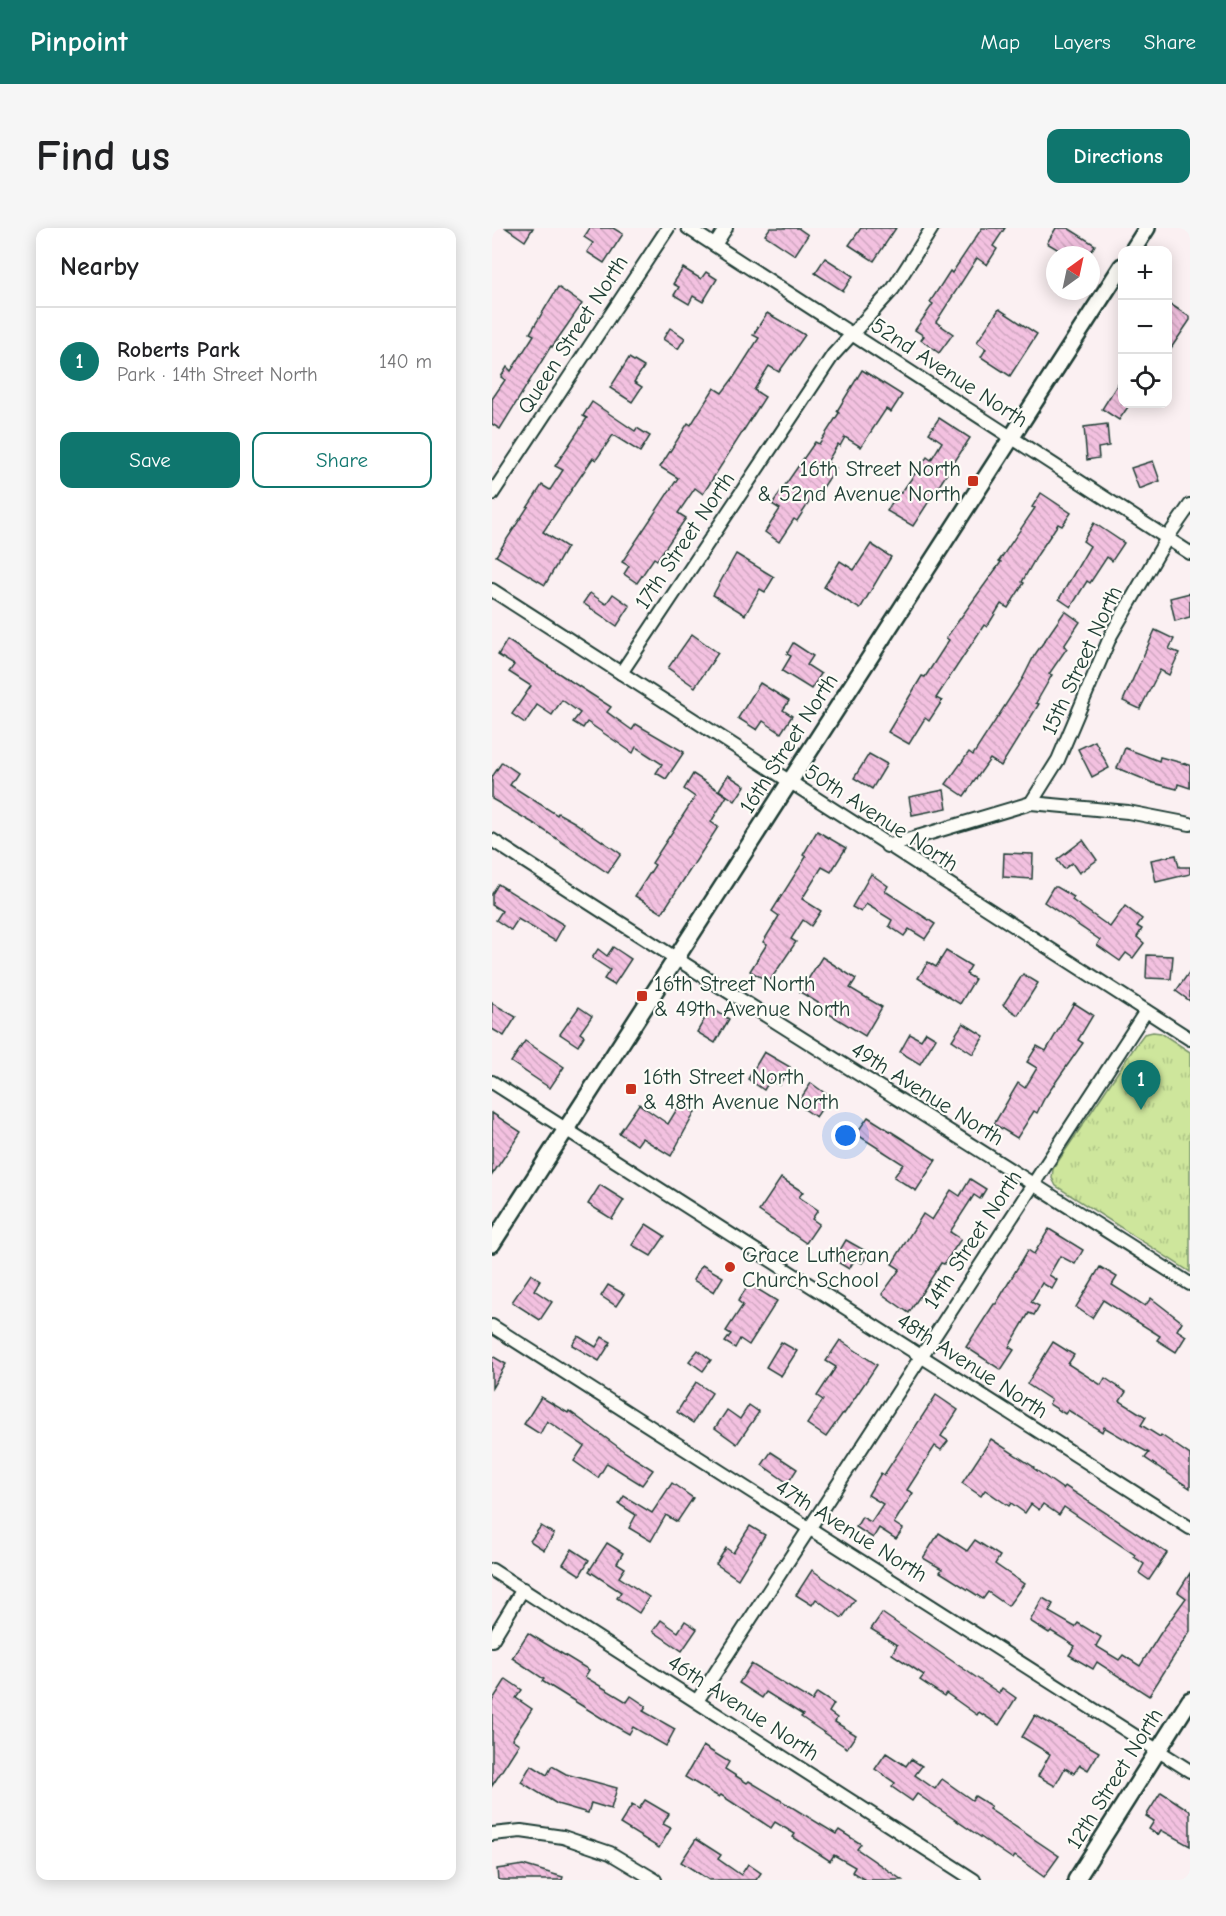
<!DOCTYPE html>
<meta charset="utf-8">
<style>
:root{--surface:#fff;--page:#f6f6f6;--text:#202124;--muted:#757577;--line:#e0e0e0;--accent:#0f766e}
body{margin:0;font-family:"Comic Neue",sans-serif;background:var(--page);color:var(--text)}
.controls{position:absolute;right:18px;top:18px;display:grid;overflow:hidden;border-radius:12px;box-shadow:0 3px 15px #0003}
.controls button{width:54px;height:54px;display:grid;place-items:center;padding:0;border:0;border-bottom:2px solid var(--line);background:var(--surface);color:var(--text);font:30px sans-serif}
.compass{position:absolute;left:554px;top:18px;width:54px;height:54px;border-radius:50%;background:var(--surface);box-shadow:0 3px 15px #0003;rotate:33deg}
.you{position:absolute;left:354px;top:908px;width:21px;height:21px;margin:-15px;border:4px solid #fff;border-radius:50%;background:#1a73e8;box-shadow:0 0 0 9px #1a73e833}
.badge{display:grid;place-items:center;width:39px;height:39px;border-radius:50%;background:var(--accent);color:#fff;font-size:20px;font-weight:700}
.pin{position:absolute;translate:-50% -50px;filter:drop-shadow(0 2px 3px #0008)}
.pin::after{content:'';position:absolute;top:32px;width:21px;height:18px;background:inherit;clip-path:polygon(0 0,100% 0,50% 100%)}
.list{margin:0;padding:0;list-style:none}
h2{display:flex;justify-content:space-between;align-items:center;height:78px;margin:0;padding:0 24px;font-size:26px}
h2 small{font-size:20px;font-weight:400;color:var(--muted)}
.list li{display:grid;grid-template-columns:39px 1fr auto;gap:18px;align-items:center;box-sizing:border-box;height:108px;padding:0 24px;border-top:2px solid var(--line)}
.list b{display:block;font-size:22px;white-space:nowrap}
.list p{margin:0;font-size:20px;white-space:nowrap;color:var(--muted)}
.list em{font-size:20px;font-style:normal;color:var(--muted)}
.actions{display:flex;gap:12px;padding:18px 24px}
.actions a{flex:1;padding:14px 0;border:2px solid var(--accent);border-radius:12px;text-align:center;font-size:21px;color:var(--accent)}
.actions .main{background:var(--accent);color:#fff}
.icon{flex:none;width:33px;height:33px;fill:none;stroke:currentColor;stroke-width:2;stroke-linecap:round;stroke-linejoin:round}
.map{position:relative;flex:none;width:698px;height:1652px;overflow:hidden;border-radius:12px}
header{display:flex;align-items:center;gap:36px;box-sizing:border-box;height:84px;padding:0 30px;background:var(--accent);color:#fff}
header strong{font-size:28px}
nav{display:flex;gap:33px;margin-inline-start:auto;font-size:21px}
.intro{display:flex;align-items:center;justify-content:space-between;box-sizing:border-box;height:144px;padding:0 36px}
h1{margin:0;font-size:42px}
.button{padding:15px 27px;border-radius:12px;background:var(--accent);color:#fff;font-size:21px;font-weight:700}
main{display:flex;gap:36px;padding:0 36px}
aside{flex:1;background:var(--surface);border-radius:12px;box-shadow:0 3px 15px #0003}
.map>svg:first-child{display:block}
.park{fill:url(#park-tufts);stroke:#769268;stroke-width:1.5}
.building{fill:url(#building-back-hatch);stroke:#1f3d34;stroke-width:1.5}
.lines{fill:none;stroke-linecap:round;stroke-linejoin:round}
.minor-casing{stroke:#1f3d34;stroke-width:16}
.tertiary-casing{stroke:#1f3d34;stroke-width:20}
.minor{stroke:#fdfcf7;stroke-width:12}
.tertiary{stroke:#fdfcf7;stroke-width:15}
.poi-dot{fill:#c8321e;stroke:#fdfcf7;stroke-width:2}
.labels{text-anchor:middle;stroke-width:4.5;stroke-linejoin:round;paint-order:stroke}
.street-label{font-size:22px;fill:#1f3d34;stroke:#fdfcf7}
.poi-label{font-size:22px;fill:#1f3d34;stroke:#fdfcf7;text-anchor:start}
</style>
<header>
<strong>Pinpoint</strong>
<nav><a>Map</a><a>Layers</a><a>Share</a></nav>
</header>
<div class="intro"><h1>Find us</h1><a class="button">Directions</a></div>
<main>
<aside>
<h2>Nearby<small></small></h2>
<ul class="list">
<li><span class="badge">1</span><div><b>Roberts Park</b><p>Park · 14th Street North</p></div><em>140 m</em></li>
</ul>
<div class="actions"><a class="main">Save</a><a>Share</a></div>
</aside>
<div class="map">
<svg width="698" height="1652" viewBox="0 0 698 1652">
<defs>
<pattern id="park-tufts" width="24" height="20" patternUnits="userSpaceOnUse" patternTransform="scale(1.5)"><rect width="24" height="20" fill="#cee69c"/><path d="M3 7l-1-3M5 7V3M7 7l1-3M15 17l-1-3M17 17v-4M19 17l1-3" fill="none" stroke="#b0c687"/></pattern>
<pattern id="building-back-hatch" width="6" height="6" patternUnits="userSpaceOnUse" patternTransform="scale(1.5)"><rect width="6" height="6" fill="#f3c1e0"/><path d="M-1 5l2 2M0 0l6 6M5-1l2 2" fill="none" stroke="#d0a7c1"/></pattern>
</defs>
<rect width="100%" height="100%" fill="#fbf0f2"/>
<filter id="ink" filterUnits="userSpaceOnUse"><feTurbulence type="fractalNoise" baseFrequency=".0167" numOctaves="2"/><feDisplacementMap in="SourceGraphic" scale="12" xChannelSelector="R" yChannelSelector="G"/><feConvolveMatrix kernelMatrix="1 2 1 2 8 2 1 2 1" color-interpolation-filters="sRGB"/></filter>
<g filter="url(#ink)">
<polygon class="park" points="661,804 669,805 698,824 698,1044 564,958 560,950 561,941 646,814 652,806"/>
<g class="building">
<polygon points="14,0 41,0 33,13"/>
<polygon points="98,0 121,0 131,6 112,35 95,24 101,15 92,9"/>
<polygon points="278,0 306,0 316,7 303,27 273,7"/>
<polygon points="369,0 404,0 382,33 357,17"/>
<polygon points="490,0 513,0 501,18 505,21 495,37 485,30 444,94 461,106 447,125 429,112 432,108 423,102 441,76 438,74 458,43 460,45"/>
<polygon points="564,0 576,0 603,17 597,27 575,27 555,15"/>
<polygon points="333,30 361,48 351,63 323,45"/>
<polygon points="191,40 209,51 214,44 225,51 211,74 201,68 197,76 182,67 187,59 181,56"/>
<polygon points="66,59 90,76 60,119 59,118 8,201 0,196 0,171 13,152 9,149 15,139 19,143 42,107 38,105"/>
<polygon points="675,74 698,89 698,92 675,126"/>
<polygon points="507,81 545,106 518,148 489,129 494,121 485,114"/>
<polygon points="275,85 313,107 287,144 277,138 262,162 273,169 211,266 203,260 186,285 194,290 165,332 162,330 145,355 132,346 137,338 130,334 186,250 168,239 196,195 199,197 222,160 230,165 242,149 267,110 261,107"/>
<polygon points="178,100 193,110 186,121 171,111"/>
<polygon points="137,130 152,139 142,154 150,159 140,174 118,160"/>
<polygon points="370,142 410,167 399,184 394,181 369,219 353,209 348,218 346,216 335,234 344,240 326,267 323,265 305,293 302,291 287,314 273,304 288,281 280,276 323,214 327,216 347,185 345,183"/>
<polygon points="630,149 630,176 638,176 627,192 610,181"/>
<polygon points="100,174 143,203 145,200 158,208 148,224 121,207 104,232 101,230 51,304 75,319 53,357 4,328 50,257 58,262 71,242 63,238 95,190 91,188"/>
<polygon points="447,190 478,210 421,298 395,283 406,264 409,265 435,229 439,232 450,214 437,205"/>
<polygon points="615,196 617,218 606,220 607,230 595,232 592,199"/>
<polygon points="661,233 668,253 647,261 639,240"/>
<polygon points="549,265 579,285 570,298 566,296 546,326 530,354 532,355 516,380 509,376 495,399 492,397 444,470 450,473 437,493 433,490 417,516 396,504 430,448 433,449 457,412 454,410 509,334 507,333 543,280 540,279"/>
<polygon points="602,295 632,315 620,333 615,329 598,355 595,353 579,379 567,371 598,318 591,313"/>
<polygon points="379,316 399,329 368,381 332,359 348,333 362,342"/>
<polygon points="244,326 282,349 273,364 268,361 253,387 221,367"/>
<polygon points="98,365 114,376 121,366 138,378 125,398 91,375"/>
<polygon points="698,365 698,389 683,393 678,370"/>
<polygon points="573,383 588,394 572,418 575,420 557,446 560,447 544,475 547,476 509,538 498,531 472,568 454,556 477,524 481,527 531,450 542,428"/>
<polygon points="663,402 682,411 677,421 687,425 677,447 668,442 648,481 631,473"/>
<polygon points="200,406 226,425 203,459 176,440"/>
<polygon points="15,412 119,479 115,484 140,502 144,496 192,524 174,551 164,545 170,536 144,519 141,525 95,494 91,500 81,494 88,485 70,472 60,487 45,477 33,495 20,486 39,458 17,444 22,437 6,427"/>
<polygon points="301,415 321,428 315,437 329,446 319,461 290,443 299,428 295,426"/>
<polygon points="268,455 297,473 291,482 300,488 289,505 271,493 265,502 246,490"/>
<polygon points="603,513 617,540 600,549 586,521"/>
<polygon points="633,520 667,533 668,529 698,537 698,560 686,556 685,561 661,555 625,540"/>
<polygon points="377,526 395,536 380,561 362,550"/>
<polygon points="10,534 26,545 18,557 65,587 66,585 82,594 129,626 116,645 41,595 0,571 0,549"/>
<polygon points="201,546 235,568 219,594 226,599 170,685 143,668 163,637 160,635 203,569 192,561"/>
<polygon points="236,547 253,558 243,573 227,562"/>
<polygon points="452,562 455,580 420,587 417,569"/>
<polygon points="325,603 354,620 339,644 330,639 310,671 329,683 319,698 311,692 299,711 304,714 277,754 258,743 275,716 271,714 287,688 280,683 314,629 311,627"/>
<polygon points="591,612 605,632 587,645 580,635 572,641 565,632"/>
<polygon points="512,625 541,626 540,651 511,649"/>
<polygon points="684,627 687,639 698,639 698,646 664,654 659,632"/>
<polygon points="379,646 396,658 393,663 443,696 433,711 417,701 412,708 397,698 400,692 374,676 369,684 360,679"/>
<polygon points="6,656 72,697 63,713 26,691 19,702 4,692 10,683 0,677 0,666"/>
<polygon points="561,659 565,659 582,669 580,672 618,699 633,678 650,691 645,698 650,701 645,709 652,715 641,730 634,725 628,733 605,717 608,712 552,674"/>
<polygon points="121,719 139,731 122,757 112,751 118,742 100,730 106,721 115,728"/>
<polygon points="454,723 479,738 474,746 483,751 468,776 426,750 436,734 444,739"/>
<polygon points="655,727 681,728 679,751 654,750"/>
<polygon points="330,729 364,751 358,760 390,779 373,808 326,779 328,776 308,764"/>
<polygon points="698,743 698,773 684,763"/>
<polygon points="531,746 546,755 526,787 511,777"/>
<polygon points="0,775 24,789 12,808 0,801"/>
<polygon points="582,775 601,787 586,812 591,815 552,871 545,885 542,883 525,910 502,896 526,855 533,860 545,840 535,834 545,818 554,823"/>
<polygon points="87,779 100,788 88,805 92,808 86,818 68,806"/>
<polygon points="219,780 237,791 223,815 205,804"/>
<polygon points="471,795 492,808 481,826 460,812"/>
<polygon points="434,804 444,810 428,836 408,824 418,806 429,812"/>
<polygon points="33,813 72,839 58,860 19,834"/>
<polygon points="272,824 298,839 287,857 278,852 272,862 256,851"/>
<polygon points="319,855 338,869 324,889 305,876"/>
<polygon points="147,876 176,896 188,876 203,884 179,928 150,910 145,917 127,905"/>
<polygon points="0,885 29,904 0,947"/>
<polygon points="376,889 444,932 424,963 402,949 411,936 364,906"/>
<polygon points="289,950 311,964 307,969 326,982 320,991 327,996 314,1015 267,983"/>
<polygon points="478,951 494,961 488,971 482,967 458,1004 469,1011 452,1036 449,1035 417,1085 390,1066 408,1041 400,1036 431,986 440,992 459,962 468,968"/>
<polygon points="108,957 132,972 120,991 96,976"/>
<polygon points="154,996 173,1008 159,1028 140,1017"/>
<polygon points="557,1001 591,1022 583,1036 568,1028 557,1047 565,1052 560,1061 550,1055 539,1074 547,1078 542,1087 537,1085 517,1119 522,1122 509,1142 474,1119 502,1076 504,1076 536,1022 542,1026"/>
<polygon points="354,1012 377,1025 370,1035 363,1031 357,1041 342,1032"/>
<polygon points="210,1037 231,1049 222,1064 201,1052"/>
<polygon points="608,1039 625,1049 620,1057 653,1078 659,1070 690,1094 685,1102 694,1108 684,1124 665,1112 668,1108 611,1072 600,1090 584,1079"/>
<polygon points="39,1046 48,1052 42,1062 60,1074 48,1092 20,1074"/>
<polygon points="257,1056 285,1073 257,1117 248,1111 243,1120 233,1114 239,1106 234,1103 251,1077 246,1073"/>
<polygon points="116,1057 132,1066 124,1078 109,1068"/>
<polygon points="86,1108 104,1119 110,1109 119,1114 107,1133 80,1117"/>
<polygon points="348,1112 385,1137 352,1186 351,1185 334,1209 315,1196 331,1172 325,1168 344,1139 334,1133"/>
<polygon points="289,1114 305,1123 289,1148 274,1139"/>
<polygon points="561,1114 582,1127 576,1136 609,1157 613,1150 634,1164 628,1173 654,1189 649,1197 668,1209 669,1207 698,1227 698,1260 653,1230 657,1225 612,1199 610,1204 576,1182 573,1186 557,1176 559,1172 535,1156"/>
<polygon points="206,1122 219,1132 211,1143 197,1133"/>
<polygon points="0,1128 14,1136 0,1160"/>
<polygon points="204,1154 220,1165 201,1195 185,1184"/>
<polygon points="444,1167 466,1182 449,1208 456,1213 449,1222 443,1218 415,1262 421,1265 402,1295 411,1301 404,1311 387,1300 381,1310 364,1299 370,1289 379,1294 391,1276 376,1267 389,1245 392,1247"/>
<polygon points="49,1169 76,1185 77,1183 133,1224 161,1242 150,1257 115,1235 106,1250 82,1233 92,1218 55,1193 48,1206 32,1196"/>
<polygon points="257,1177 267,1184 245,1216 223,1200 235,1182 248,1191"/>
<polygon points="499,1211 542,1239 541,1240 571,1261 573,1258 675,1325 657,1352 647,1345 652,1336 642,1329 643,1327 572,1279 567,1287 551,1276 547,1282 539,1276 533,1285 519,1275 517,1278 493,1262 489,1268 470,1255"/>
<polygon points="279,1224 305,1241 296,1255 270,1237"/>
<polygon points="180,1255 201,1270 185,1294 174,1287 159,1313 137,1300 144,1287 127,1276 132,1268 160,1285"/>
<polygon points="49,1298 62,1306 52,1322 38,1313"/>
<polygon points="258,1298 273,1307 246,1351 224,1336 234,1320 241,1325"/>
<polygon points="447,1305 475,1323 483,1312 508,1328 503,1336 532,1356 516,1378 496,1364 491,1371 448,1344 450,1341 431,1330"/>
<polygon points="115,1315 131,1325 125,1335 133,1340 127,1349 157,1369 147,1385 125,1370 129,1364 97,1343"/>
<polygon points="80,1321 97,1332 88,1347 71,1336"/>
<polygon points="320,1342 363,1372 350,1390 324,1371 320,1377 304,1367"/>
<polygon points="698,1345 698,1403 657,1468 605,1434 601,1441 577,1427 583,1418 559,1403 557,1405 538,1393 551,1370 561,1376 557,1384 583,1399 586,1395 609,1409 604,1418 627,1432 631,1427 648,1438 668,1406 694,1370 686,1364"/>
<polygon points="390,1385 507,1465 510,1460 524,1470 507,1497 487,1484 485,1487 454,1465 452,1468 428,1452 432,1447 400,1426 405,1417 379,1401"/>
<polygon points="169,1392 186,1404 193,1393 205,1401 190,1423 161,1403"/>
<polygon points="36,1405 97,1442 93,1449 135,1474 139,1468 154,1478 151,1483 183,1501 174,1518 141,1499 137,1506 116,1494 50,1453 52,1451 20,1430"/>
<polygon points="259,1436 320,1473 325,1465 342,1476 337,1484 345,1490 343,1494 364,1507 355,1520 309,1489 311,1487 274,1464 270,1470 247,1455"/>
<polygon points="14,1451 30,1462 24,1470 40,1481 20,1511 27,1516 0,1558 0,1473"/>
<polygon points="543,1487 607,1524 596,1542 588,1537 582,1545 573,1540 563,1558 546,1548 558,1526 530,1509"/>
<polygon points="211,1518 237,1534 233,1541 255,1555 257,1553 344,1606 347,1602 369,1616 365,1621 410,1652 373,1652 360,1644 363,1639 342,1627 338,1633 301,1609 303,1606 283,1594 279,1600 229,1567 227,1569 193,1549"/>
<polygon points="394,1525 414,1538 419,1531 430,1538 423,1547 443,1561 450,1551 480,1572 483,1568 499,1578 497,1581 567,1628 552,1649 523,1628 521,1631 425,1566 420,1573 400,1559 403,1555 383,1541"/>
<polygon points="39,1537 55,1547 60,1538 74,1546 125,1560 119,1581 99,1575 96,1585 65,1576 29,1554"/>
<polygon points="669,1564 698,1583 698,1618 669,1602 666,1607 657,1601 662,1593 654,1588"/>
<polygon points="153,1572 177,1586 171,1596 179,1600 167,1620 128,1596 140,1577 147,1581"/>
<polygon points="204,1611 229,1627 226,1631 249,1647 256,1636 269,1645 264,1652 217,1652 189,1634"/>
<polygon points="31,1637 71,1649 70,1652 6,1652 5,1641"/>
</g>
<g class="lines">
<defs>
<g id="minor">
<polyline points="196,0 698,325"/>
<polyline points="223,17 234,0"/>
<polyline points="0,266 176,0"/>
<polyline points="0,362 698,811"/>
<polyline points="129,445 341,127 401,61 440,0"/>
<polyline points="539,575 566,532 619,407 675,310 698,277"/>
<path d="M0,612c231,151 466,295 698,444"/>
<polyline points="395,618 539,575 636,584 698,596"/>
<polyline points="0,854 698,1300"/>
<polyline points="0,1098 698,1543"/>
<polyline points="0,1342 482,1652"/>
<polyline points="0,1412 31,1361"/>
<polyline points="205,1473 654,783"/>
<polyline points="0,1606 29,1603 71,1609 118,1625 163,1652"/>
</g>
<g id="tertiary">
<polyline points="641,22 655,0"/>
<polyline points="0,1016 630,38"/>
<polyline points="584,1652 698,1472"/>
</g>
</defs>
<use href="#minor" class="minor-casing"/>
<use href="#tertiary" class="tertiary-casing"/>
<use href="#minor" class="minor"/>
<use href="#tertiary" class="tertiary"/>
</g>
</g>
<g class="poi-dot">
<rect x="475" y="247" width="12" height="12" rx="3"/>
<rect x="144" y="762" width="12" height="12" rx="3"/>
<rect x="133" y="855" width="12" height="12" rx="3"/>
<circle cx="238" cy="1039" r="6"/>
</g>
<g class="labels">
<g class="street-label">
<text transform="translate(80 106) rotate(-57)" y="8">Queen Street North</text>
<text transform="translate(458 144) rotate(33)" y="8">52nd Avenue North</text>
<text transform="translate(192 312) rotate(-56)" y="8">17th Street North</text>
<text transform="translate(589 432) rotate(-65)" y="8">15th Street North</text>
<text transform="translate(296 515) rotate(-57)" y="8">16th Street North</text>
<text transform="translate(390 589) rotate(33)" y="8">50th Avenue North</text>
<text transform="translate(436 865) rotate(32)" y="8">49th Avenue North</text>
<text transform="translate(480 1011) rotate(-57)" y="8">14th Street North</text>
<text transform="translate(481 1137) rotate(33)" y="8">48th Avenue North</text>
<text transform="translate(360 1302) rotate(32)" y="8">47th Avenue North</text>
<text transform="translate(252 1479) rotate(33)" y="8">46th Avenue North</text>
<text transform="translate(622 1550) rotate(-58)" y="8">12th Street North</text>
</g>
<g class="poi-label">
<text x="469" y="248" text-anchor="end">16th Street North<tspan x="469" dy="25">&amp; 52nd Avenue North</tspan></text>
<text x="162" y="763">16th Street North<tspan x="162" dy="25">&amp; 49th Avenue North</tspan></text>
<text x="151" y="856">16th Street North<tspan x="151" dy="25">&amp; 48th Avenue North</tspan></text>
<text x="250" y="1034">Grace Lutheran<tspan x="250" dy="25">Church School</tspan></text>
</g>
</g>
</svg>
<div class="controls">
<button>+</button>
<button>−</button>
<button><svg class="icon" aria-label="locate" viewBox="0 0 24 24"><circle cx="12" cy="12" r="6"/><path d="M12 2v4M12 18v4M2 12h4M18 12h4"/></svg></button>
</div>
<svg class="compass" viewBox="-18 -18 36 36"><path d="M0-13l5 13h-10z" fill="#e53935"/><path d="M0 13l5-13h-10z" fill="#757577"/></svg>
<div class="you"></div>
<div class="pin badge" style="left:649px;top:882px">1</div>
</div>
</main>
